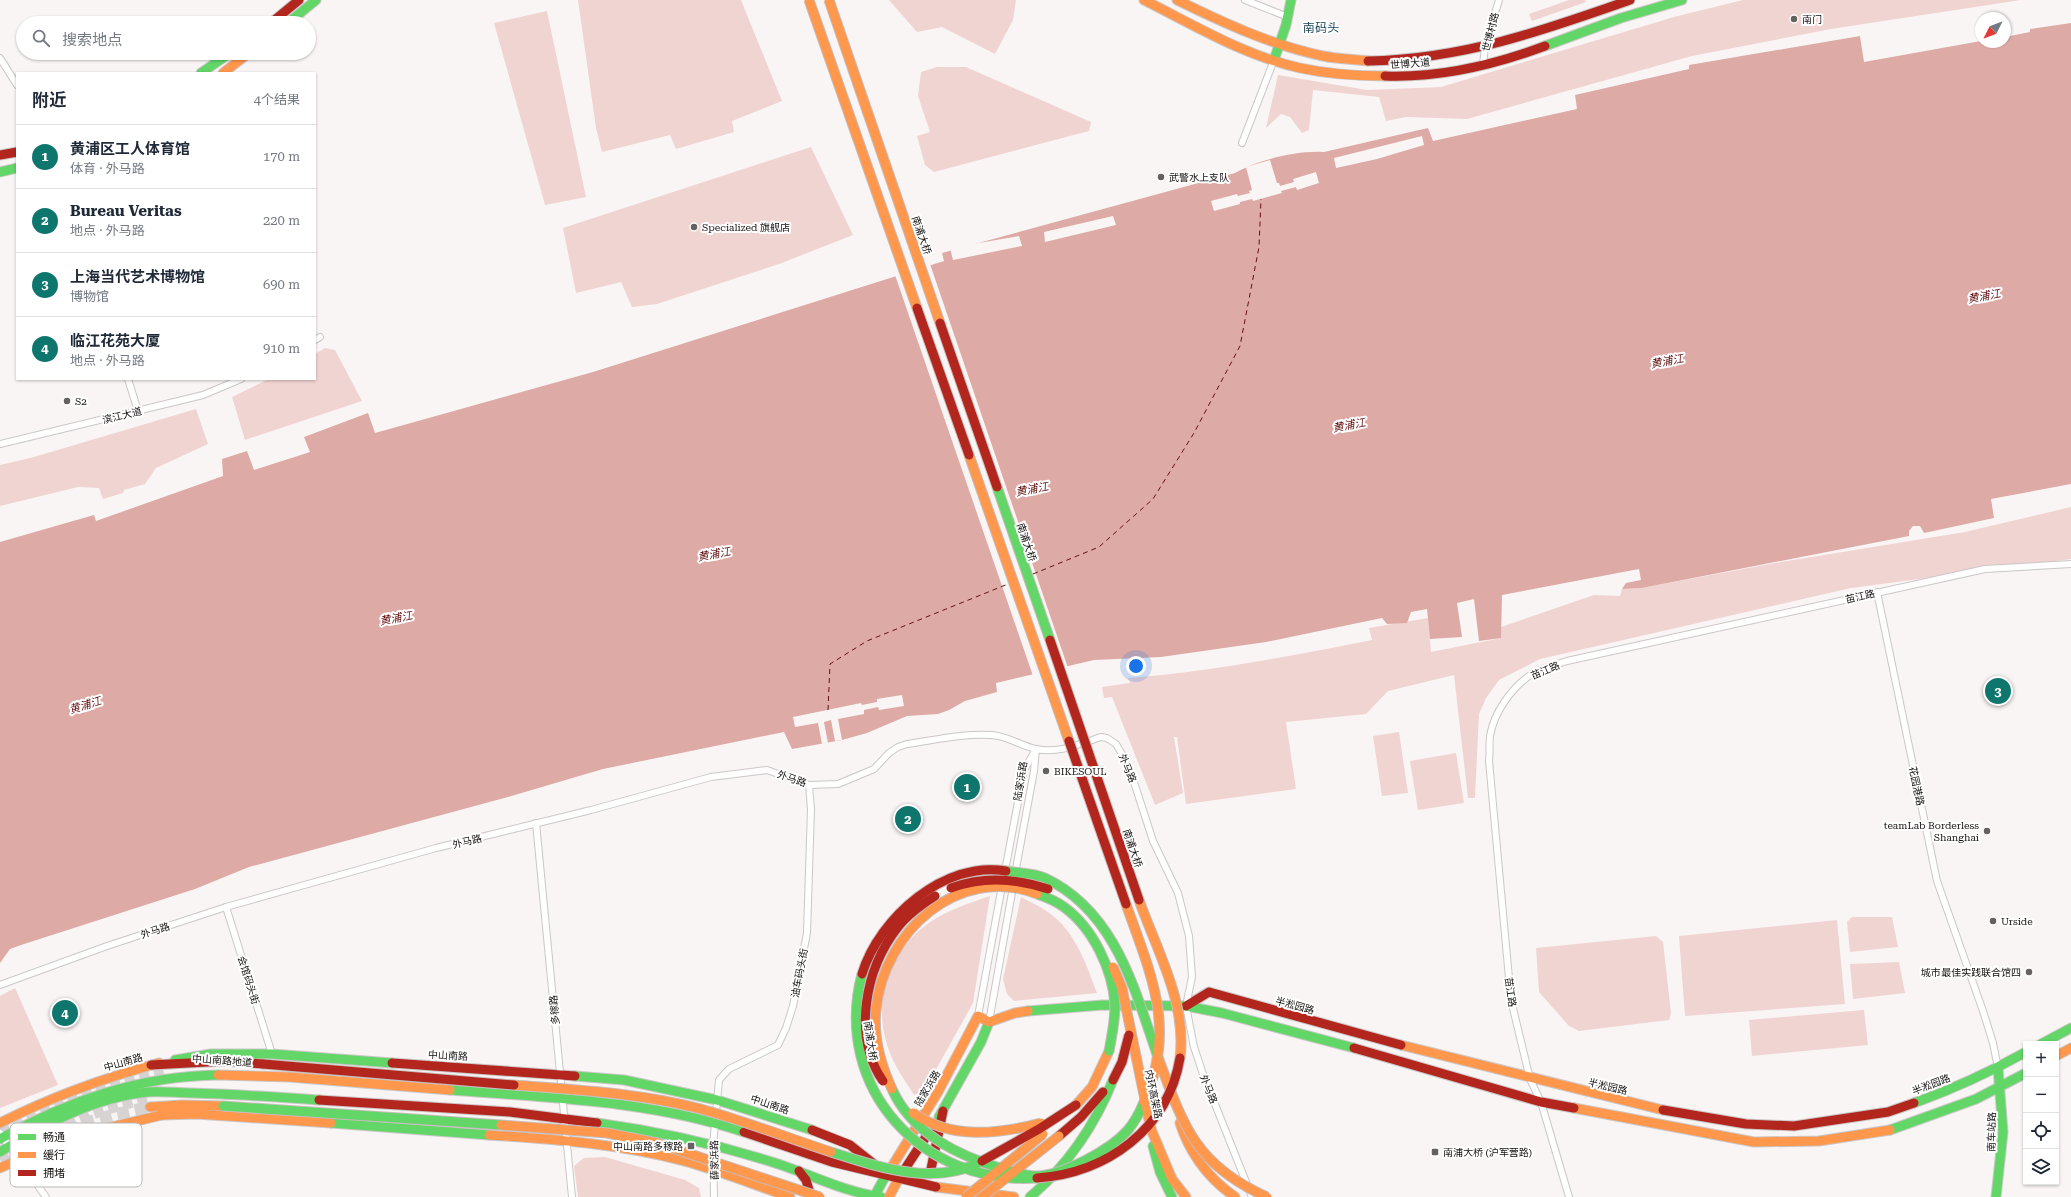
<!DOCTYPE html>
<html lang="zh">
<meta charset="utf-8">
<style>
:root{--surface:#fff;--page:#f2f2f3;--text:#1f2937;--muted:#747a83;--line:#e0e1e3;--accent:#0f766e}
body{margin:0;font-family:"Roboto Serif","Noto Sans SC",serif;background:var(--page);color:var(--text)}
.controls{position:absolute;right:12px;bottom:12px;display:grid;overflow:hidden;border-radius:0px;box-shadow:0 1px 3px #0004}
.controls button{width:36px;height:36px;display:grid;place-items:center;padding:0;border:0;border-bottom:1px solid var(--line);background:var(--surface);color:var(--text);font:20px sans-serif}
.compass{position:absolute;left:1975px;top:12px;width:36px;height:36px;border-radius:50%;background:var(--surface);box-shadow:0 1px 3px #0004;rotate:228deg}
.you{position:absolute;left:1136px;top:666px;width:14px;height:14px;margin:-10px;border:3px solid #fff;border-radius:50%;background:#1a73e8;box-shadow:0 0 0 6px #1a73e833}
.badge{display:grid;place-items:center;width:26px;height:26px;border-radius:50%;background:var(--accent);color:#fff;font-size:13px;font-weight:700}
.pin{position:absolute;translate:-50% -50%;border:2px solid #fff;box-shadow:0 1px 4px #0006}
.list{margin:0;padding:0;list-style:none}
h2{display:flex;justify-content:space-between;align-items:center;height:52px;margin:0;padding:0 16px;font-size:17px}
h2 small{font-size:13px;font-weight:400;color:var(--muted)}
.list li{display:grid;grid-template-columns:26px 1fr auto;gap:12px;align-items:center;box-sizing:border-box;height:64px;padding:0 16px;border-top:1px solid var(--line)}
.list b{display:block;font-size:15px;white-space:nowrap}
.list p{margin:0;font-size:13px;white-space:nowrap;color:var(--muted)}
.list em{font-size:13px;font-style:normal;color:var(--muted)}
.icon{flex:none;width:22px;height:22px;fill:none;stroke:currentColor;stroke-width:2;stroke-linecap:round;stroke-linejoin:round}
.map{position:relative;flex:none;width:2071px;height:1197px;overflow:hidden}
.search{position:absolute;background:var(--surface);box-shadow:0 1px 3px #0004;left:16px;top:16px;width:300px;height:44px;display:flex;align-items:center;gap:10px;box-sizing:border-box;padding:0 14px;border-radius:22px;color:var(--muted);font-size:15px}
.panel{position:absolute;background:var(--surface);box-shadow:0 1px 3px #0004;left:16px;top:72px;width:300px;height:308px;border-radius:0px}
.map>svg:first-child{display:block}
.green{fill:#f0d4d1}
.water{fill:#ddaaa5}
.pier{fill:#faf5f5}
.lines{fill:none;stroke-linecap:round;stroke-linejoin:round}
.ferry{stroke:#651213;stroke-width:1;stroke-dasharray:5 4;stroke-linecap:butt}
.primary-tunnel{stroke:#d8d3d3;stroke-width:10;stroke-dasharray:10 5;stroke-linecap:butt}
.highway-tunnel{stroke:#d8d3d3;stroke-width:12;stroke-dasharray:12 6;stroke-linecap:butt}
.street-casing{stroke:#cbc7c7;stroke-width:8}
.fast-casing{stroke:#cbc7c7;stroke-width:11}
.slow-casing{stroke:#cbc7c7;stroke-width:11}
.jam-casing{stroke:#cbc7c7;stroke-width:11}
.street{stroke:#fefefe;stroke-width:6}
.fast{stroke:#63d668;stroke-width:9}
.slow{stroke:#ff974d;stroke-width:9}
.jam{stroke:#b3261e;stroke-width:9}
.fast-bridge-casing{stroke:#c6bcbb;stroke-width:11;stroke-linecap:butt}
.slow-bridge-casing{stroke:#c6bcbb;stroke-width:11;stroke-linecap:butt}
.jam-bridge-casing{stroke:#c6bcbb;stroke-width:11;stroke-linecap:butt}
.fast-bridge{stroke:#63d668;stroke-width:9}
.slow-bridge{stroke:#ff974d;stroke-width:9}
.jam-bridge{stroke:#b3261e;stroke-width:9}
.poi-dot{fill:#646160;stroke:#fff;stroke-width:1.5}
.labels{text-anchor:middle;stroke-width:4;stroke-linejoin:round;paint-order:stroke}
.poi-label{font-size:10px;fill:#141110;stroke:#fff;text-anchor:start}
.street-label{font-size:10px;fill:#141110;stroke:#fff}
.water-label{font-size:11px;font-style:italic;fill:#651213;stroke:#fff}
.quarter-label{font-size:12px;fill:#1a4359;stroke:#fff}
.key{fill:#fff;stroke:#b8b8b7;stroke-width:1}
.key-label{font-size:11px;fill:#141110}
</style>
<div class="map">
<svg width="2071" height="1197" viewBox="0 0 2071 1197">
<rect width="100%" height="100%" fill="#faf5f5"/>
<g class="green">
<polygon points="578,0 741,0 782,101 732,121 734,132 676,149 670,135 602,152 596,128"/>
<polygon points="889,0 1016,0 1013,20 995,54 942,27 917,32"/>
<polygon points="1569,0 1585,0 1586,2 1532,21 1529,14"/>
<polygon points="1743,0 2021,0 1831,29 1692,56 1467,119 1406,117 1386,121 1379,97 1313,90 1309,130 1302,133 1290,117 1281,114 1266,128 1278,75 1367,90 1441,87 1674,17"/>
<polygon points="547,11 586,197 545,205 494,23"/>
<polygon points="937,67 966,67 1091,122 1089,131 934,172 925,165 917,136 930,132 918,96 921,72"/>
<polygon points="811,147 853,235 779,264 657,304 632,307 621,282 576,293 563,228"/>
<polygon points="325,348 335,350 362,401 245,440 232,397 269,379 315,379 315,354"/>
<polygon points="196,409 208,444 156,468 145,484 124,490 123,493 103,499 99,488 78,487 0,506 0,465 34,457"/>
<path d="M2071,507v52l-220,29 -311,71 -41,21 -13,18 -7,16 -4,84h-7l-14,-123 -66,16 -22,23 -80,8 10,67 -110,15 -9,-67h-3l9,56 -28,12 -43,-108 -8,1 -2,-11 28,-4 -2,-5c81,-6 163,-22 244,-38l-3,-12 59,-10 3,34 70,-14v-11l93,-32 26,1 2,-7 20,-1 133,-25 190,-31z"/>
<polygon points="1399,732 1408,793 1382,796 1373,736"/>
<polygon points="1456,753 1464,803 1418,810 1410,761"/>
<path d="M990,896l-17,107 -49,88 -10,4c-11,-17 -23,-34 -28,-54 -12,-40 3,-85 35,-112 20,-17 45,-25 69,-33z"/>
<path d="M1021,897c11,6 23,11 32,19 23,18 34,50 44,77l-83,8 -7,-7 -4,-15z"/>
<polygon points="1852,917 1892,917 1898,947 1850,952 1847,922"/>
<polygon points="1837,920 1845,1004 1685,1016 1679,936"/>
<polygon points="1656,936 1663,942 1671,1013 1669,1020 1579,1031 1569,1026 1539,992 1536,948"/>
<polygon points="1899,962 1905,993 1853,999 1850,964"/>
<polygon points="15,988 58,1085 0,1108 0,996"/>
<polygon points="1864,1010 1868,1045 1752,1056 1749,1020"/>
<polygon points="605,1157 685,1180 699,1188 701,1197 578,1197 574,1166 584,1158"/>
</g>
<path class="water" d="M2071,23v461l-80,15 3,19 -70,15 -4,-7h-7l-4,5v5l-267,52 -20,1 4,-6 15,-3 -2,-11 -137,26 -1,43 -22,3 -5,-42 -17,4 5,34 -32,2 -3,-30 -16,3 -4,11 -20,1 -5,-6 -116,24 -105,15 -67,3 -98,23 1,9 -32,9 -16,9 -11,4 -31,2 -40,17 -25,7 -50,9 -8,-17 -181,37 -95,28 -259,70 -54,22 -174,56 -11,4 -10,14v-421l94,-27 2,6 127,-45 -1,-17 25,-8 7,19 56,-18 -6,-15 64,-24 7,20 218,-61 351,-111 -2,-8 293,-80c22,-13 63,-23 89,-21l104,-24 5,13 144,-32 -2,-14 114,-26v-4l171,-29 4,26 117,-21 24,1v-5l25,-5v-3z"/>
<g class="pier">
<polygon points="1422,136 1424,145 1377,159 1336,168 1334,158"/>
<polygon points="1270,160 1277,183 1279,183 1280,186 1294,182 1293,179 1316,172 1319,183 1297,190 1296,187 1281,191 1282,193 1253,201 1252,199 1240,202 1240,204 1214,211 1211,201 1237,194 1238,196 1250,193 1249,191 1252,190 1246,167"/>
<polygon points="1113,216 1116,225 1045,242 1044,232"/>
<polygon points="1019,236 1022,246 953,260 950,248"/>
<polygon points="930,264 1068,668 1033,676 895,275"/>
<polygon points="902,695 904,706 879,710 878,707 864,710 864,714 838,719 842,740 835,741 831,720 824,722 828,743 825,744 822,744 818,723 795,727 793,717 861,703 862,705 877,702 877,699"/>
</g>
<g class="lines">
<g class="ferry">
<polyline points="1033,574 1099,547 1153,499 1194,433 1240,346 1259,247 1261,199"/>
<polyline points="828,710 830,664 867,641 1008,584"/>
</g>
<g class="primary-tunnel">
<path d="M0,1131c49,-31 109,-47 165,-61"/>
<path d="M0,1160c45,-29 95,-50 148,-61"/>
</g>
<polyline class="highway-tunnel" points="48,1134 112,1115 150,1107"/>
<defs>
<g id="street">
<polyline points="1245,0 1288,17"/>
<polyline points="0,58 17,85"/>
<polyline points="1483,65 1485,47 1499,0"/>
<polyline points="1242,143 1274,60"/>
<polyline points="315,340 320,337"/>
<polyline points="128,379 138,411"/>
<polyline points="0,444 203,395 241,379"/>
<polyline points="1877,592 1937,881 1983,1011 1993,1043 1998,1068"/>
<polyline points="536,823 572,1197"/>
<polyline points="1005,871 1024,770 1035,751"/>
<polyline points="1015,874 1034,771 1036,749"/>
<polyline points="226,907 272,1054"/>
<path d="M0,985l107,-39 119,-39 210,-59 155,-38 120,-33 56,-7 42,15 29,-1 36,-15 15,-16 9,-6 9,-3c28,-4 57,-11 85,-9 16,1 29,11 44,14 22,5 44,-5 65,-12l6,1 9,6 6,10 10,22 21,65 25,52 11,43 3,41 -6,29 8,41 9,27 49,123"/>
<polyline points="978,1016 1002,886"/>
<polyline points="989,1022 1013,887"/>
<polyline points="0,1133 46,1197"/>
<polyline points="714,1197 713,1145 719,1080 729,1069 778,1045 786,1028 793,1006 807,933 811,809 809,785"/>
<path d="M1569,1197l-28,-95 -11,-23 -19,-79 -22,-239c1,-8 0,-17 1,-25 4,-24 22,-49 42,-62 10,-6 23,-9 35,-13l418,-92 86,-5"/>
</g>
<g id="fast">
<polyline points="288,23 316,0"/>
<polyline points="1545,46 1621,18 1682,0"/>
<polyline points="1274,60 1286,25 1291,0"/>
<polyline points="201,73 230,53"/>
<polyline points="0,172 17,168"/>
<polyline points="1028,1011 1103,1005 1186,1006 1222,1013 1354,1048"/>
<polyline points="2041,1044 2071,1028"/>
<polyline points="175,1060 211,1054 272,1054 392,1063"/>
<polyline points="575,1076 624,1080 717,1100 812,1130"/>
<path d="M450,1090c100,8 199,10 294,42"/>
<path d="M1914,1103c39,-14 76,-31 112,-51"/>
<polyline points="939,1117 981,1042 989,1022"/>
<polyline points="331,1123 489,1135"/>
<path d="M597,1123c59,8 118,21 175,39 36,11 71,30 109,35"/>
<polyline points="1890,1130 1976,1099 2026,1073"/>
<path d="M0,1139c68,-38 139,-63 218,-64"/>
<polyline points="1153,1146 1160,1172 1172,1197"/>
<path d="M0,1152c44,-28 95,-55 149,-60 14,-1 28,1 42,1 43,1 85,4 128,7"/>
<polyline points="874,1197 886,1175"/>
<path d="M1030,1197c37,-31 65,-72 83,-117"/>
<polyline points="1996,1197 2003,1132 1998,1068"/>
</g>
<g id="slow">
<path d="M1144,0c50,25 101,56 156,68 28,6 56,8 85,8"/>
<path d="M1177,0c47,23 94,45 146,56 14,3 30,3 45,5"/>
<polyline points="223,73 249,53"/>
<polyline points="1401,1045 1663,1110"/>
<polyline points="2056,1056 2071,1048"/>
<polyline points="218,1075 289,1077 450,1090"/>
<polyline points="1076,1105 1092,1087 1109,1051"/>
<polyline points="150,1107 182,1105 223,1106"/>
<polyline points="1574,1108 1754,1142 1819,1141 1890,1130"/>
<polyline points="162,1115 185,1110"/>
<path d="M0,1123c51,-26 104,-45 159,-60"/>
<path d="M1180,1123c10,31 28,55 55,74"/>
<polyline points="1151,1129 1172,1179 1186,1197"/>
<path d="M489,1135c66,4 131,9 195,26 36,10 71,24 106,36"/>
<polyline points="0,1168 54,1144 103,1129 162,1115 197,1114 331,1123"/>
<polyline points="888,1173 938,1092 978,1016 989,1022 1015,1013 1028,1011"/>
<polyline points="936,1187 1014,1197"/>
<polyline points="889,1197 898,1180"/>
</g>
<g id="jam">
<polyline points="271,23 299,0"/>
<path d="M1368,61c95,-2 174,-30 262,-61"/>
<path d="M1385,76c55,2 109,-11 160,-30"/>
<polyline points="0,155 17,152"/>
<polyline points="1186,1006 1209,992 1401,1045"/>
<polyline points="1354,1048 1541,1102 1574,1108"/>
<polyline points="392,1063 575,1076"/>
<polyline points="151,1065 226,1061 263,1064"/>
<polyline points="319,1100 510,1112 597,1123"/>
<polyline points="1663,1110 1746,1124 1794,1126 1888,1112 1914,1103"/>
<polyline points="812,1130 850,1145 874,1164"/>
<polyline points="744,1132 832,1162 936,1187"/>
<polyline points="1059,1136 1081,1117 1103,1092"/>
<polyline points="799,1171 806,1180 811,1197"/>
<polyline points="930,1174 943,1111"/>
<polyline points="901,1175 931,1129"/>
</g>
</defs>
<use href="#street" class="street-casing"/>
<use href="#fast" class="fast-casing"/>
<use href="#slow" class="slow-casing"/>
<use href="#jam" class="jam-casing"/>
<use href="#street" class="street"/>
<use href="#fast" class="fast"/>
<use href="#slow" class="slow"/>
<use href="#jam" class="jam"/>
<defs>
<g id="fast-bridge">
<polyline points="997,487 1050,640"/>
<path d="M1006,871c12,2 28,2 39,7 72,34 90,114 114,182"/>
<path d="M1037,894c9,3 19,7 27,13 29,21 49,63 51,98 0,16 -3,31 -6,46"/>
<path d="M862,974c-30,114 61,212 175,204"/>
<path d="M892,1089c20,45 67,67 111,80 10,3 22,7 33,7 26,0 74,-26 91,-45 8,-9 13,-19 17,-29"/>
<polyline points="223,1106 501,1125"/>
<path d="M831,1152c47,15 104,35 151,9"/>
</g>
<g id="slow-bridge">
<polyline points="809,0 917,308"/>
<polyline points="829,0 940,323"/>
<polyline points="969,455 1069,741"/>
<path d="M1139,900c18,51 48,103 41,158"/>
<path d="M1126,904c25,71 51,124 18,198"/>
<polyline points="1113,967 1122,988 1151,1129"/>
<path d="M1159,1060c25,68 38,106 108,137"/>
<path d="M514,1085c62,5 127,8 187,24 44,12 87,29 130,43"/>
<path d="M892,1089c-11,-24 -19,-52 -16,-79 7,-77 82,-147 161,-116"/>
<path d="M913,1113c38,27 86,21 128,10"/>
<polyline points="501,1125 607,1133 657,1143 820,1197"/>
<polyline points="966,1197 1043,1134"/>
<polyline points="982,1197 1059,1136"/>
</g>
<g id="jam-bridge">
<polyline points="917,308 969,455"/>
<polyline points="940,323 997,487"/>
<polyline points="1050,640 1139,900"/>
<polyline points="1069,741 1126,904"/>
<path d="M951,888c33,-12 64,-10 97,1"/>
<path d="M862,974c17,-56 83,-114 144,-103"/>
<polyline points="263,1064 514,1085"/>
<polyline points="1113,1080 1122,1062 1129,1035"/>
<path d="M883,1081c-31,-45 -18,-112 15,-154 10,-13 23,-22 37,-31"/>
<polyline points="982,1161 1039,1129 1076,1105"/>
<path d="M1037,1178c70,-5 131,-49 143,-120"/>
</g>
</defs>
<use href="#fast-bridge" class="fast-bridge-casing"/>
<use href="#slow-bridge" class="slow-bridge-casing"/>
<use href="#jam-bridge" class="jam-bridge-casing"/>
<use href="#fast-bridge" class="fast-bridge"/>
<use href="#slow-bridge" class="slow-bridge"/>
<use href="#jam-bridge" class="jam-bridge"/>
</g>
<g class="poi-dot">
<circle cx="1794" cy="19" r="4"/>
<circle cx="1161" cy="177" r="4"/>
<circle cx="694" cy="227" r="4"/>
<circle cx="67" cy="401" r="4"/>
<circle cx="1046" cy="771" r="4"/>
<circle cx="1987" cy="831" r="4"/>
<circle cx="1993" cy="921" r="4"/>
<circle cx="2029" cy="972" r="4"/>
<rect x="687" y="1142" width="8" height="8" rx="2"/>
<rect x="1431" y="1148" width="8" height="8" rx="2"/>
</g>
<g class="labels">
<g class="poi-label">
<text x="1802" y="23">南门</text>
<text x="1169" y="181">武警水上支队</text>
<text x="702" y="231">Specialized 旗舰店</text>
<text x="75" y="405">S2</text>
<text x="1054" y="775">BIKESOUL</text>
<text x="1979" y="829" text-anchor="end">teamLab Borderless<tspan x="1979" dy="12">Shanghai</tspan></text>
<text x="2001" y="925">Urside</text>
<text x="2021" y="976" text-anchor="end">城市最佳实践联合馆四</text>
<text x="683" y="1150" text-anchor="end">中山南路多稼路</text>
<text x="1443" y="1156">南浦大桥 (沪军营路)</text>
</g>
<g class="street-label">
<text transform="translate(1490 32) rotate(-76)" y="4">世博村路</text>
<text transform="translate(1410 63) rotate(-4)" y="4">世博大道</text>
<text transform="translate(922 235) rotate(71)" y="4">南浦大桥</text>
<text transform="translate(122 415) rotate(-14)" y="4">滨江大道</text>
<text transform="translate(1027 542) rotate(71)" y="4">南浦大桥</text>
<text transform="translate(1860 596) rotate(-13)" y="4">苗江路</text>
<text transform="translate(1545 670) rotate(-23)" y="4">苗江路</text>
<text transform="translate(1128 768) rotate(67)" y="4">外马路</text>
<text transform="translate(792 778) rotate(19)" y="4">外马路</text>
<text transform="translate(1020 781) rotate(-81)" y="4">陆家浜路</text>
<text transform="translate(1917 786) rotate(78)" y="4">花园港路</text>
<text transform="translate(467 841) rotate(-14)" y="4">外马路</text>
<text transform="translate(1133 848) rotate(71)" y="4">南浦大桥</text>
<text transform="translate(155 930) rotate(-18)" y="4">外马路</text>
<text transform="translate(799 973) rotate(-79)" y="4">油车码头街</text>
<text transform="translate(249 980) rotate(73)" y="4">会馆码头街</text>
<text transform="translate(1511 992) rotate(82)" y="4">苗江路</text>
<text transform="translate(1295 1005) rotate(15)" y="4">半淞园路</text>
<text transform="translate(554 1010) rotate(-95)" y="4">多稼路</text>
<text transform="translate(871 1041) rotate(81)" y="4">南浦大桥</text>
<text transform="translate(448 1055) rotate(3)" y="4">中山南路</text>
<text transform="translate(222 1060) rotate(4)" y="4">中山南路地道</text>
<text transform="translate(123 1062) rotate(-16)" y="4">中山南路</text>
<text transform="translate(1931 1084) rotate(-21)" y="4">半淞园路</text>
<text transform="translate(1608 1086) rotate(13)" y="4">半淞园路</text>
<text transform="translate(927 1088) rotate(-59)" y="4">陆家浜路</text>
<text transform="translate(1209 1089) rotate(68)" y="4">外马路</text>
<text transform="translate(1154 1094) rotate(78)" y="4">内环高架路</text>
<text transform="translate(770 1104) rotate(18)" y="4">中山南路</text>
<text transform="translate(1991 1132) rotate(-89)" y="4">南车站路</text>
<text transform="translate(714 1160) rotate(-91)" y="4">薛家浜路</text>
</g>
<g class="water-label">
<text transform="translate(1984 296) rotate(-11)" y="4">黄浦江</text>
<text transform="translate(1667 361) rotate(-11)" y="4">黄浦江</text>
<text transform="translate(1349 425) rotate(-11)" y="4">黄浦江</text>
<text transform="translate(1032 489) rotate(-11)" y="4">黄浦江</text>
<text transform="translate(714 554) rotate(-11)" y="4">黄浦江</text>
<text transform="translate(396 618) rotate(-11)" y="4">黄浦江</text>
<text transform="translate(85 705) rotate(-17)" y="4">黄浦江</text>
</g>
<g class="quarter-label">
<text x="1321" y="32">南码头</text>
</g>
</g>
<rect x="10" y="1123" width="132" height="64" rx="6" class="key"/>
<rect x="18" y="1134" width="18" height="6" fill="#63d668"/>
<rect x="18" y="1152" width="18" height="6" fill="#ff974d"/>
<rect x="18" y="1170" width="18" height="6" fill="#b3261e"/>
<g class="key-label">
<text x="43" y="1141">畅通</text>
<text x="43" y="1159">缓行</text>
<text x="43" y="1177">拥堵</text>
</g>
</svg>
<div class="controls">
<button>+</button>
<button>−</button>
<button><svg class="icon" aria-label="locate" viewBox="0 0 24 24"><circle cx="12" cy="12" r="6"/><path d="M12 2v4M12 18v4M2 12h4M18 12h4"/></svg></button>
<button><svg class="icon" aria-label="layers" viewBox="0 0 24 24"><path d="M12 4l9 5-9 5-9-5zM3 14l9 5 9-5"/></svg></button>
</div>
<svg class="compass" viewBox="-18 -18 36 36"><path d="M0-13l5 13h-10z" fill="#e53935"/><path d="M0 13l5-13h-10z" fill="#747a83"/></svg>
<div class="you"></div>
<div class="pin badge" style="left:967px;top:787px">1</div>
<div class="pin badge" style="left:908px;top:819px">2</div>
<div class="pin badge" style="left:1998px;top:691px">3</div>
<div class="pin badge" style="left:65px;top:1013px">4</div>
<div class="search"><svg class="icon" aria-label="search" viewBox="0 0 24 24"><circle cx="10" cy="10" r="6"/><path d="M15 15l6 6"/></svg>搜索地点</div>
<section class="panel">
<h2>附近<small>4个结果</small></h2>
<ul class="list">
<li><span class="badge">1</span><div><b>黄浦区工人体育馆</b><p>体育 · 外马路</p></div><em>170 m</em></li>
<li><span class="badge">2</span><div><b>Bureau Veritas</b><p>地点 · 外马路</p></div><em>220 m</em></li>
<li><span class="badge">3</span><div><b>上海当代艺术博物馆</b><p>博物馆</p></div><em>690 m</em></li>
<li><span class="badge">4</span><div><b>临江花苑大厦</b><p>地点 · 外马路</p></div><em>910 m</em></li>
</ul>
</section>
</div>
